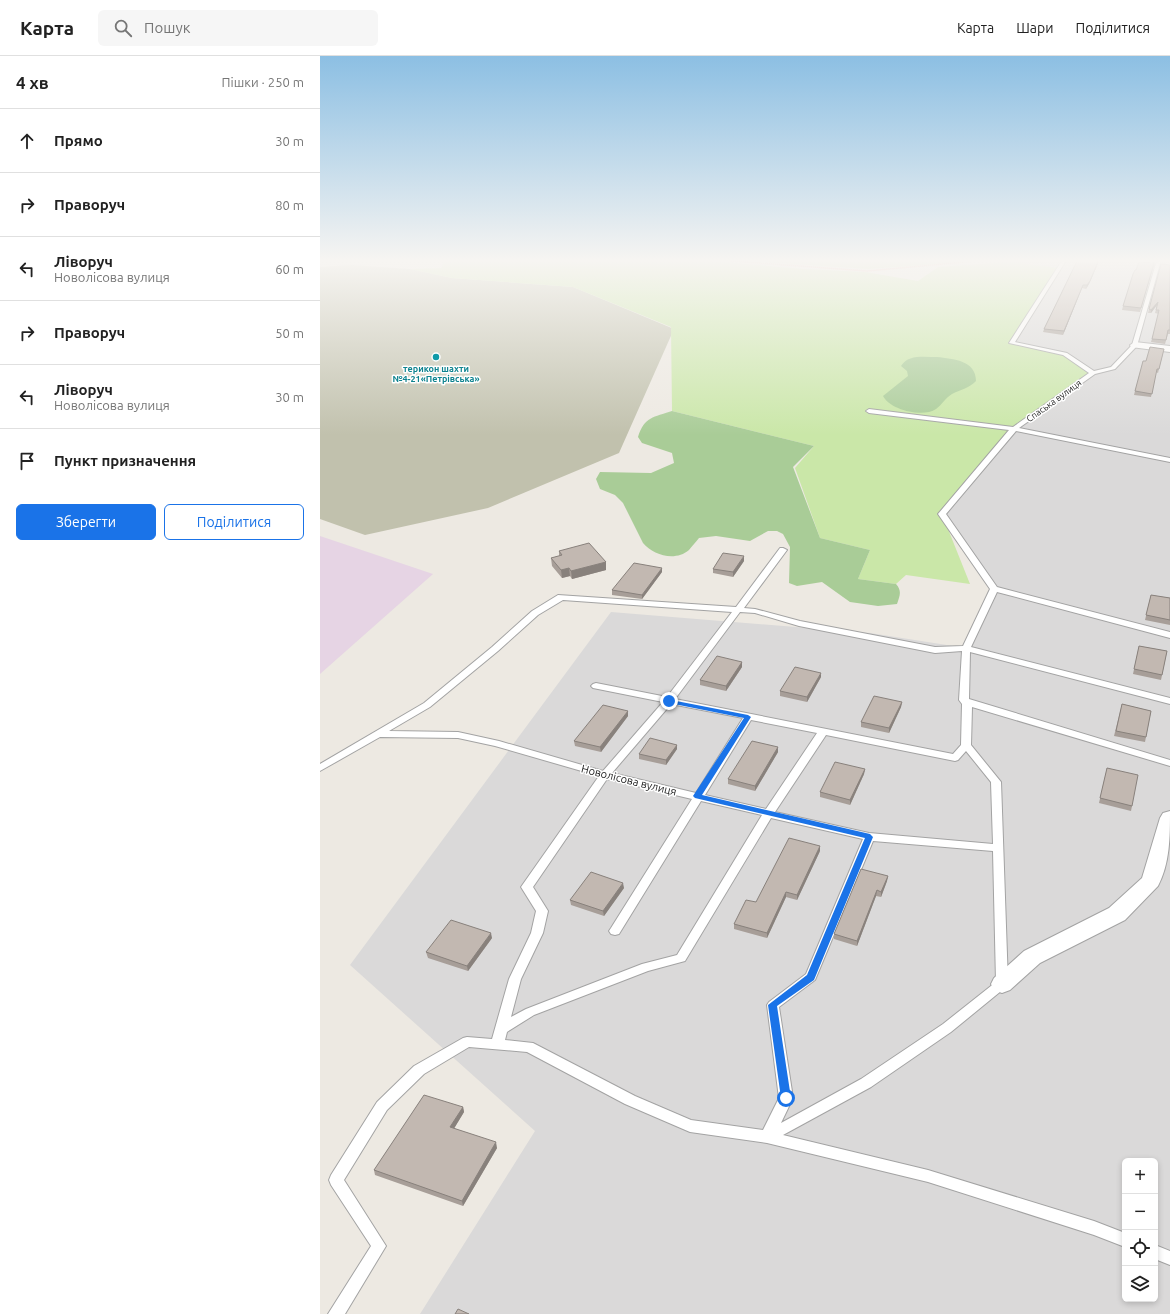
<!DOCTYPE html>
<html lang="uk">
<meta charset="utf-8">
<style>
:root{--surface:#fff;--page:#f6f6f6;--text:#222;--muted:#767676;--line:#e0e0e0;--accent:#1a73e8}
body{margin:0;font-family:Ubuntu,sans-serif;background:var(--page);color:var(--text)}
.controls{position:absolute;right:12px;bottom:12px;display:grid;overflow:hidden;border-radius:6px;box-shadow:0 2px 6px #0003}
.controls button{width:36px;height:36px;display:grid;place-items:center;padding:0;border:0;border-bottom:1px solid var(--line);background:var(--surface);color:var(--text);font:20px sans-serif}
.stop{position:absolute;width:12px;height:12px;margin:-9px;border:3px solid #1a73e8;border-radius:50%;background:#fff}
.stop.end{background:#1a73e8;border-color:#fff;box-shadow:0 1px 4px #0008}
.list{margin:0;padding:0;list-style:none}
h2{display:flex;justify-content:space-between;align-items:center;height:52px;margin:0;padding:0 16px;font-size:17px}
h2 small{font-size:13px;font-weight:400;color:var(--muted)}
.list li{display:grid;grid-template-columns:26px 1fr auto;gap:12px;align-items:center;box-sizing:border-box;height:64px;padding:0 16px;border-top:1px solid var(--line)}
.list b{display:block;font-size:15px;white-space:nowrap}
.list p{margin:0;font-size:13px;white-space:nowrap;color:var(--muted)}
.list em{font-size:13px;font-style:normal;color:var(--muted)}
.actions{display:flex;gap:8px;padding:12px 16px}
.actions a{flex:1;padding:9px 0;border:1px solid var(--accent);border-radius:6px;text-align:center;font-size:14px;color:var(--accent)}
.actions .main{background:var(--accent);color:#fff}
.icon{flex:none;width:22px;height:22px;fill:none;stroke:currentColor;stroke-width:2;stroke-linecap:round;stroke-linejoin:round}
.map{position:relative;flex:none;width:850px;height:1258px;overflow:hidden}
header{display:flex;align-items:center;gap:24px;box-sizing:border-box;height:56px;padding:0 20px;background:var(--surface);border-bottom:1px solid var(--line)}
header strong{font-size:19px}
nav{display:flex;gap:22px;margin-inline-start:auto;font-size:14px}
.search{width:280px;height:36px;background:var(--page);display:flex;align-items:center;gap:10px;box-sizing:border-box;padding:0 14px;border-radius:6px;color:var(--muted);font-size:15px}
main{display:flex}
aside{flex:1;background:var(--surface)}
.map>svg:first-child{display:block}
.residential{fill:#dad9d9;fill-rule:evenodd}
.industrial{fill:#e6d4e4}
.construction{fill:#c1c1ad}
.grass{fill:#cae7a8}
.forest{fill:#a9cc97}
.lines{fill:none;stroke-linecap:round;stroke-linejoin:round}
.service-casing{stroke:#a3a3a3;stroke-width:2}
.minor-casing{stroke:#a3a3a3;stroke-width:2}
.path{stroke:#f77269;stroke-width:1.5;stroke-dasharray:1 1;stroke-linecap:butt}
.service{fill:#fff;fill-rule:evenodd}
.minor{fill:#fff;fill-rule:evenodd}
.wall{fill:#a79e98}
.shaded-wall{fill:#88817c}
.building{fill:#c2b8b1;stroke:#88817c}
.route{fill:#1a73e8}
.culture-dot{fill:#0f9aa8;stroke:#fff;stroke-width:1.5}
.labels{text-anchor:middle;stroke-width:3;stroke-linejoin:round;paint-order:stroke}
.far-culture-label{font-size:9px;font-weight:bold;fill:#0d838f;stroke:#fff}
.far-street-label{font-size:9px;fill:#1c1c1c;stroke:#fff}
.street-label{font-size:11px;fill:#1c1c1c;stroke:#fff}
</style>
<header>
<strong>Карта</strong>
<div class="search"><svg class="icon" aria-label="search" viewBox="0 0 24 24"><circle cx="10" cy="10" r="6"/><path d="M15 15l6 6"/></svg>Пошук</div>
<nav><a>Карта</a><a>Шари</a><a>Поділитися</a></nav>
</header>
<main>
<aside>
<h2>4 хв<small>Пішки · 250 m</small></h2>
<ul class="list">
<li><svg class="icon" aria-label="ahead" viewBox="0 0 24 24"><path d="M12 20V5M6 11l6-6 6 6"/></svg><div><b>Прямо</b></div><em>30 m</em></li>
<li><svg class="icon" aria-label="right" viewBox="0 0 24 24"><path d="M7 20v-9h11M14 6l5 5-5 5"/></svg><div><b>Праворуч</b></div><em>80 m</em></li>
<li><svg class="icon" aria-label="left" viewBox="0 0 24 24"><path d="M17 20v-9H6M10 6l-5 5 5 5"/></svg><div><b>Ліворуч</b><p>Новолісова вулиця</p></div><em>60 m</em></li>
<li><svg class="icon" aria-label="right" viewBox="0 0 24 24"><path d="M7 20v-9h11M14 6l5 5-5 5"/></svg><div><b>Праворуч</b></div><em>50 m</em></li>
<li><svg class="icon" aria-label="left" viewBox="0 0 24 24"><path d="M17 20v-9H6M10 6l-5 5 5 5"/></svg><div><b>Ліворуч</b><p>Новолісова вулиця</p></div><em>30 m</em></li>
<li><svg class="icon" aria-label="arrive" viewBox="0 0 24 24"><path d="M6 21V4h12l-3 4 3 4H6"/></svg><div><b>Пункт призначення</b></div></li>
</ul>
<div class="actions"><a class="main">Зберегти</a><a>Поділитися</a></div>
</aside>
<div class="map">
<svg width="850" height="1258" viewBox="0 0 850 1258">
<rect width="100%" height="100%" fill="#ede9e2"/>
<path class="residential" d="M690,203h160v1055h-750l115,-183 -185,-166 261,-353 259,21 96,15 28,-59 -52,-75 70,-171 46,-75 -49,-6zM805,1105h30v138h-30z"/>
<polygon class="industrial" points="0,480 113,518 0,618"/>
<polygon class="construction" points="32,209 90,213 132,222 253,231 354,273 299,397 168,452 45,479 0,463 0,211"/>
<g class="grass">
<polygon points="126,203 368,203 484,213 545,216 598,225 618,211 689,206 739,212 692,287 745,298 773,317 694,373 622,458 650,528 586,519 576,528 538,523 550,494 500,482 475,412 494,390 352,355 351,271 253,231 132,222 90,213 121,212"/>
<polygon points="408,203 666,203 629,207 548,213"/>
</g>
<g class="forest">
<path d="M617,301c16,2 39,3 39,24 -7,7 -16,9 -24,13 -7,4 -10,11 -16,15 -13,9 -46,1 -53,-13l25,-20 -1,-5 -6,-5c7,-12 23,-9 36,-9z"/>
<path d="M352,355l142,35 -21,21 27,71 50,12 -12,29 38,5c6,7 4,11 1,20l-19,2 -28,-4 -28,-20 -25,4 -8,-3 1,-36 -7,-13 -6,-3h-9l-18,10 -34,-5 -17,2c-3,4 -7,8 -10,12 -14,12 -36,5 -46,-7l-20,-40 -8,-8 -15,-6 -4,-10 4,-7 51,1 23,-10 -2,-10 -30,-10 -4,-6c6,-20 16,-20 34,-26z"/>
</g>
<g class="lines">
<defs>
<g id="service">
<path d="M743,203h4l-52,83 52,11 27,18 17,-4 21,-22 25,-85 2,-1 2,1 -24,86 -22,23 -20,5 -76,54 151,30v4l-154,-31 -70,83 51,73 173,45v6l-173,-46 -26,55 199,51v6l-200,-52 -1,47 201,61v6l-198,-59 -1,38 30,37 7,202 -2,3 -55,45 -80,55 -88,48 145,35 166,51 31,12v14l-31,-12 -166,-53 -161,-39 -77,-11 -65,-28 -98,-52 -58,-5 -45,27 -37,36 -43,70 42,66 -41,68h-17l43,-68 -40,-61 -2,-5 2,-5 46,-73 37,-36 49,-28 4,-1 25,2 17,-60 22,-46 5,-22 -15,-24 78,-111 -104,-30 -37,-8 -78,-1 -60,34v-7l104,-61 68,-56 40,-36 26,-16 178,12 44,-59h3l4,2 -43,58 11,1 45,12 135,26 28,-1 27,-57 -52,-75 71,-84 -140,-17 -3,-2 3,-2 144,18 76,-54 -26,-18 -54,-12zM243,544l169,12 -65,85 -71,-14 -3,1 -2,2 2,2 70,14 -60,69 -104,-30 -41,-9 -69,-1 41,-24 68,-56 40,-36zM420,556l15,1 44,13 136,27 27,-2 -3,49 3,4 -1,41 -8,9 -278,-55zM351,648l72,14 -47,75 -84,-20zM431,664l66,13 -51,76 -61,-14zM506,679l129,26 3,-1 8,-9 25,31 2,62 -124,-11 -94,-21zM287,723l85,20 -81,129 -2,3 2,3 4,1 4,-1 82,-133 61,14 -85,140 -35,9 -116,45 -15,8 10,-38 22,-46 5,-22 -15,-24zM451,762l92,21 -57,135 -37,28 -2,3 12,93 -16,32 -72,-10 -56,-24 -102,-53 -28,-3 2,-8 27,-17 114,-44 37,-10zM553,785l120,10 3,131 -53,42 -82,55 -80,44 12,-25 -14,-91 36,-27z"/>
<polygon points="835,1189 850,1195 850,1209 835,1203"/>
</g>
<g id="minor">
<polygon points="815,286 850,290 850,296 811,291 810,289"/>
<path d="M850,755c0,26 0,52 -12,75l-33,34 -85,43 -30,27 -8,3 -8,-3 -3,-6 3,-6 30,-27 85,-43 33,-30 18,-60 3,-5z"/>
</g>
</defs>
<use href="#service" class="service-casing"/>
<use href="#minor" class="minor-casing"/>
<g class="path">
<polyline points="385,203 547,215 677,203"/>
<polyline points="818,203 830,204"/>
</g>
<use href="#service" class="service"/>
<use href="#minor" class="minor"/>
</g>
<g class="wall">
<polygon points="780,203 769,228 766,233 762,232 743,279 723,276 724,273"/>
<polygon points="850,209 850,278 848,278 845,288 831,286 839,258 835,257 837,249 831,257 828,257 829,253"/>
<polygon points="834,210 820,256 802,254 803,250 816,214"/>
<polygon points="844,293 838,317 836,316 831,341 814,339 815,335"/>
<polygon points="239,495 286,506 286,514 252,523 250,520 242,522 232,510 231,502 239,500"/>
<polygon points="424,505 413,521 393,517 393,513"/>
<polygon points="342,516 322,543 292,539 292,534"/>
<polygon points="831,539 850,542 850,569 825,564"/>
<polygon points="819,590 847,595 841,624 813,618"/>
<polygon points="422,606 422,611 406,635 380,629 380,624"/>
<polygon points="501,621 487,646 460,640 460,635"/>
<polygon points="582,646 581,651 569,677 541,671 541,666"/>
<polygon points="802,648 831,655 825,686 794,680"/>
<polygon points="308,655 308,660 281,696 255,690 254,685"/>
<polygon points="357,689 357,693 346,709 319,703 319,698"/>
<polygon points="458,691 458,696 435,735 408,728 408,723"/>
<polygon points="787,712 812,750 811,755 779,747"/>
<polygon points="545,713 544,718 530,749 500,741 500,736"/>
<polygon points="500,795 477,844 466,841 447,882 414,873 414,868 436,846"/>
<polygon points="568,820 567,825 561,841 556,840 537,890 514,883 514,878"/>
<polygon points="304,832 284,860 251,849 250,844"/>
<polygon points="172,882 148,915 108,902 106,896"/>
<polygon points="143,1051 144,1056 134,1072 177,1092 143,1150 55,1119 54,1114"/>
</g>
<g class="shaded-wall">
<polygon points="780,203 769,228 766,233 767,229"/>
<polygon points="763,229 762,232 743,279 744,275"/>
<polygon points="838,246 837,249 831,257 831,254"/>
<polygon points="424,500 424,505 413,521 413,516"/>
<polygon points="286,506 286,514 252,523 251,515"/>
<polygon points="249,512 250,520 242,522 241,514"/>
<polygon points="342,512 342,516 322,543 322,539"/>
<polygon points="422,606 422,611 406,635 406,630"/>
<polygon points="501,617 501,621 487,646 487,641"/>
<polygon points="582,646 581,651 569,677 569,672"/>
<polygon points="308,655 308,660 281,696 280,691"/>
<polygon points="357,689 357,693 346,709 346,704"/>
<polygon points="458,691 458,696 435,735 435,730"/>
<polygon points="545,713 544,718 530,749 530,744"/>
<polygon points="500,790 500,795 477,844 477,839"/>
<polygon points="568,820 567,825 561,841 561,836"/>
<polygon points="303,827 304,832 284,860 283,855"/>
<polygon points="557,834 556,840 537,890 537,885"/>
<polygon points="466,836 466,841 447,882 447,877"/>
<polygon points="171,877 172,882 148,915 147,910"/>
<polygon points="143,1051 144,1056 132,1076 130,1071"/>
<polygon points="176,1086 177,1092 143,1150 142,1145"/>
</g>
<g class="building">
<polygon points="758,203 779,203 770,225 767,229 763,229 744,275 724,273"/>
<polygon points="819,206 834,207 821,252 803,250 813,218 815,214 816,214"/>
<polygon points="841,208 850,209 850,274 848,274 846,284 832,283 839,254 836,254 838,246 831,254 829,253"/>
<polygon points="830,291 844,293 839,313 837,313 832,338 815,335 823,305 826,305"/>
<polygon points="269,487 286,506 251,515 249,512 241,514 231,502 242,499 239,495"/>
<polygon points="403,497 424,500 413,516 393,513"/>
<polygon points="314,507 342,512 322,539 292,534"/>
<polygon points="831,539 850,542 850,564 826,559"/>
<polygon points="819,590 847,595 842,619 814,613"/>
<polygon points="397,600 422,606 406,630 380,624"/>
<polygon points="475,611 501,617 487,641 460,635"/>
<polygon points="554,640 582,646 569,672 541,666"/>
<polygon points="802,648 831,655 826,681 796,675"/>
<polygon points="283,649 308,655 280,691 254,685"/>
<polygon points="330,682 357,689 346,704 319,698"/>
<polygon points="432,685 458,691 435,730 408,723"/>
<polygon points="515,706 545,713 530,744 500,736"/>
<polygon points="787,712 818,719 812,750 780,742"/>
<polygon points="469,782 500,790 477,839 466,836 447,877 414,868 426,844 436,846"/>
<polygon points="541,813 568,820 561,836 557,834 537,885 514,878"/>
<polygon points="271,816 303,827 283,855 250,844"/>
<polygon points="131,864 171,877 147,910 106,896"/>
<polygon points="104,1039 143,1051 130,1071 176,1086 142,1145 54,1114"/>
<polygon points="138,1253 149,1258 135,1258"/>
</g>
<linearGradient id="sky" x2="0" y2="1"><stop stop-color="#8cbfe3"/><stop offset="0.54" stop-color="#f7f5f2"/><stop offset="1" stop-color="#f7f5f2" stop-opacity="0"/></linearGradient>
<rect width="850" height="379" fill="url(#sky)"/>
<polygon class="route" points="346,643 428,659 431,661 382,739 550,778 553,781 494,924 457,950 471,1042 469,1045 463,1045 461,1042 448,949 487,919 545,782 375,742 373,740 424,662 349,647 345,645"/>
<circle class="culture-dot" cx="116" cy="301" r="4"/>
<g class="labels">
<g class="far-culture-label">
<text x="116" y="316">терикон шахти<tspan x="116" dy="10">№4-21«Петрівська»</tspan></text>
</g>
<g class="far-street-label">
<text transform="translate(734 345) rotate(-36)" y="3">Спаська вулиця</text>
</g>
<g class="street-label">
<text transform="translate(309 724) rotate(14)" y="4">Новолісова вулиця</text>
</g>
</g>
</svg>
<div class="controls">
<button>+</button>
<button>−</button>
<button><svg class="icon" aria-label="locate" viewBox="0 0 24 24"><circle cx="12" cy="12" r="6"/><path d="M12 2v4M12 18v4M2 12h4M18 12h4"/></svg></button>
<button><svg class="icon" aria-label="layers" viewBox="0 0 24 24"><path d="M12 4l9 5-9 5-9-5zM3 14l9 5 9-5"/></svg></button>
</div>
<div class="stop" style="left:466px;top:1042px"></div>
<div class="stop end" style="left:349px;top:645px"></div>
</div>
</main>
